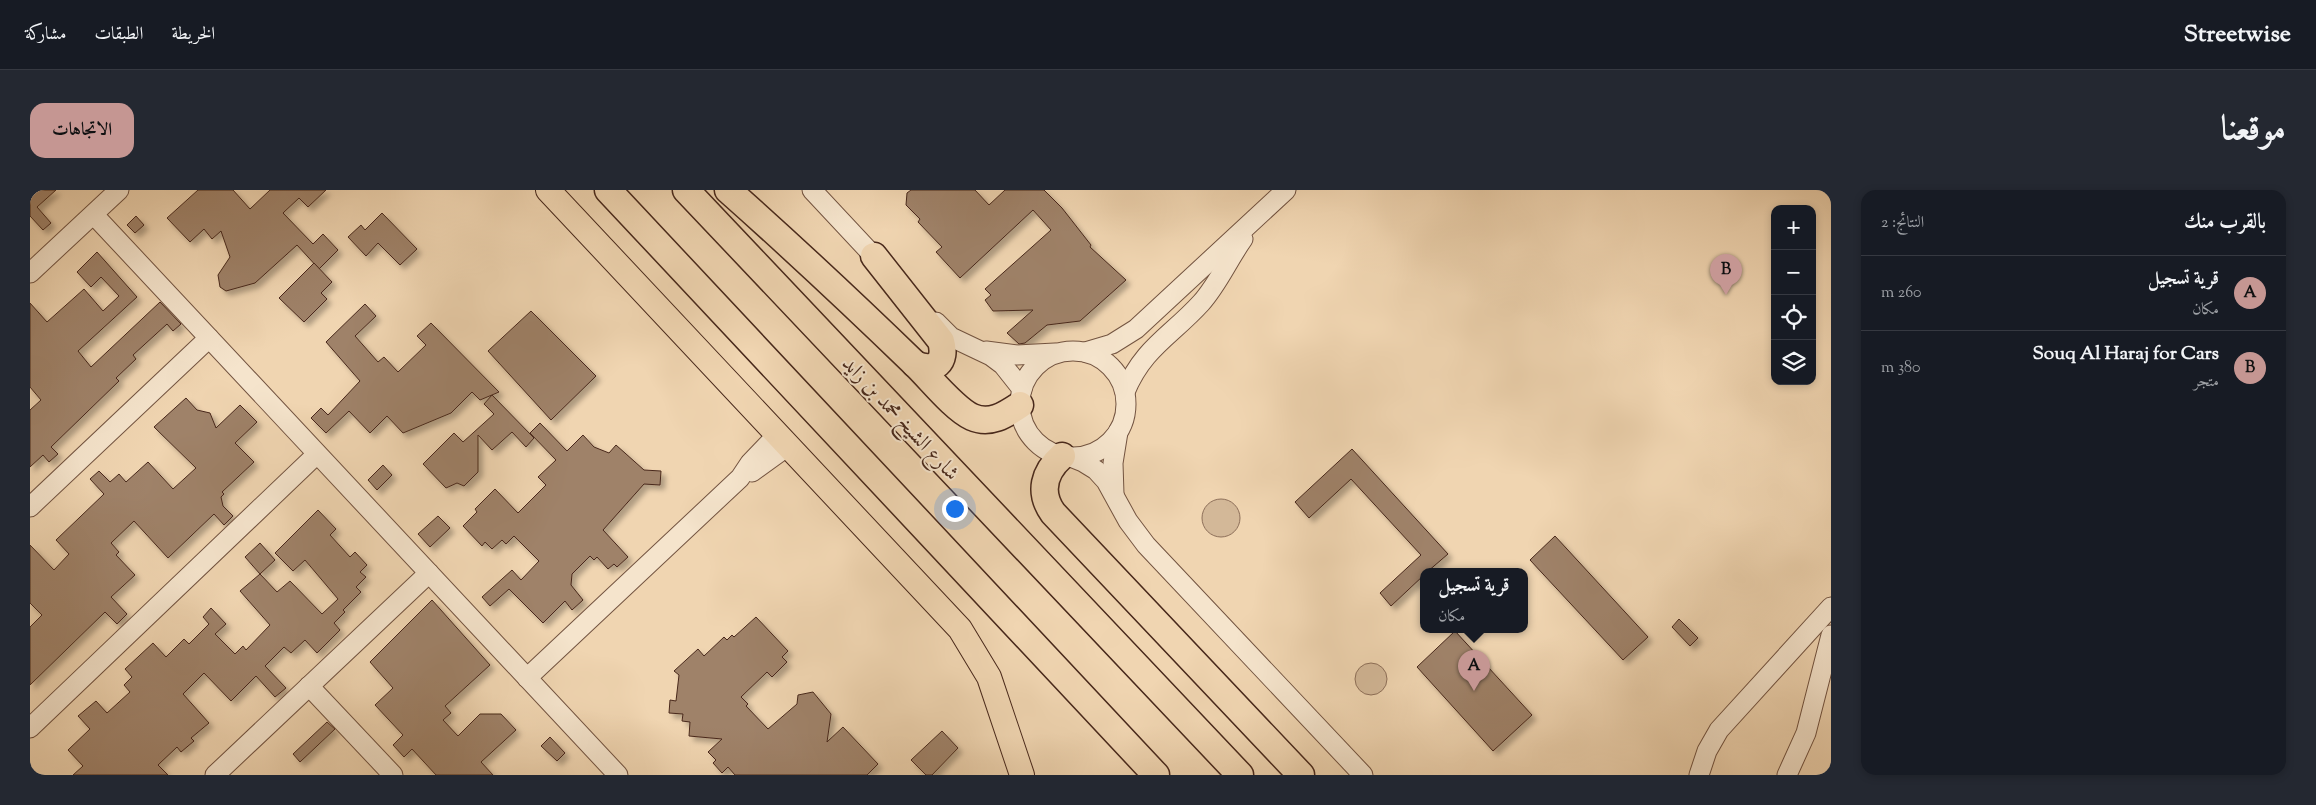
<!DOCTYPE html>
<html lang="ar">
<meta charset="utf-8">
<style>
:root{--surface:#171b24;--page:#242831;--text:#f1f3f6;--muted:#9ea1a6;--line:#363941;--accent:#c59692}
body{margin:0;font-family:"Sorts Mill Goudy",Amiri,serif;background:var(--page);color:var(--text);direction:rtl}
.controls{position:absolute;right:15px;top:15px;display:grid;overflow:hidden;border-radius:10px;box-shadow:0 2px 8px #0003}
.controls button{width:45px;height:45px;display:grid;place-items:center;padding:0;border:0;border-bottom:1px solid var(--line);background:var(--surface);color:var(--text);font:25px sans-serif}
.you{position:absolute;left:924px;top:318px;width:18px;height:18px;margin:-12px;border:4px solid #fff;border-radius:50%;background:#1a73e8;box-shadow:0 0 0 8px #1a73e833}
.badge{display:grid;place-items:center;width:32px;height:32px;border-radius:50%;background:var(--accent);color:#111;font-size:16px;font-weight:700}
.pin{position:absolute;translate:-50% -41px;filter:drop-shadow(0 1px 2px #0008)}
.pin::after{content:'';position:absolute;top:26px;width:18px;height:15px;background:inherit;clip-path:polygon(0 0,100% 0,50% 100%)}
.popup{position:absolute;left:1390px;top:378px;width:108px;height:65px;box-sizing:border-box;display:grid;place-content:center;border-radius:10px;background:var(--surface);filter:drop-shadow(0 1px 4px #0005);font-size:16px;white-space:nowrap;color:var(--muted)}
.popup b{font-size:19px;color:var(--text)}
.popup::after{content:'';position:absolute;left:50%;top:100%;margin-left:-10px;border:10px solid transparent;border-top-color:var(--surface)}
.list{margin:0;padding:0;list-style:none}
h2{display:flex;justify-content:space-between;align-items:center;height:65px;margin:0;padding:0 20px;font-size:21px}
h2 small{font-size:16px;font-weight:400;color:var(--muted)}
.list li{display:grid;grid-template-columns:32px 1fr auto;gap:15px;align-items:center;box-sizing:border-box;height:75px;padding:0 20px;border-top:1px solid var(--line)}
.list b{display:block;font-size:19px;white-space:nowrap}
.list p{margin:0;font-size:16px;white-space:nowrap;color:var(--muted)}
.list em{font-size:16px;font-style:normal;color:var(--muted)}
.icon{flex:none;width:28px;height:28px;fill:none;stroke:currentColor;stroke-width:2;stroke-linecap:round;stroke-linejoin:round}
.map{position:relative;flex:none;width:1801px;height:585px;overflow:hidden;direction:ltr;border-radius:15px}
header{display:flex;align-items:center;gap:30px;box-sizing:border-box;height:70px;padding:0 25px;background:var(--surface);border-bottom:1px solid var(--line)}
header strong{font-size:24px}
nav{display:flex;gap:28px;margin-inline-start:auto;font-size:18px}
.intro{display:flex;align-items:center;justify-content:space-between;box-sizing:border-box;height:120px;padding:0 30px}
h1{margin:0;font-size:35px}
.button{padding:12px 22px;border-radius:15px;background:var(--accent);color:#111;font-size:18px;font-weight:700}
main{display:flex;gap:30px;padding:0 30px}
aside{flex:1;background:var(--surface);border-radius:15px;box-shadow:0 2px 8px #0003}
.map>svg:first-child{display:block}
.green{fill:#d3b898;stroke:#8e705a}
.building{fill:#9f8269;stroke:#48281b;filter:url(#shadow)}
.lines{fill:none;stroke-linecap:round;stroke-linejoin:round}
.minor-casing{stroke:#725340;stroke-width:21}
.major-casing{stroke:#48281b;stroke-width:26}
.highway-casing{stroke:#48281b;stroke-width:29}
.minor{stroke:#f5e4cc;stroke-width:19}
.major{stroke:#f0d5b1;stroke-width:24}
.highway{stroke:#f0d5b1;stroke-width:26}
.labels{text-anchor:middle;stroke-width:4;stroke-linejoin:round;paint-order:stroke}
.street-label{font-size:21px;fill:#48281b;stroke:#f5e4cc}
</style>
<header>
<strong>Streetwise</strong>
<nav><a>الخريطة</a><a>الطبقات</a><a>مشاركة</a></nav>
</header>
<div class="intro"><h1>موقعنا</h1><a class="button">الاتجاهات</a></div>
<main>
<aside>
<h2>بالقرب منك<small>النتائج: 2</small></h2>
<ul class="list">
<li><span class="badge">A</span><div><b>قرية تسجيل</b><p>مكان</p></div><em>260 m</em></li>
<li><span class="badge">B</span><div><b>Souq Al Haraj for Cars</b><p>متجر</p></div><em>380 m</em></li>
</ul>
</aside>
<div class="map">
<svg width="1801" height="585" viewBox="0 0 1801 585">
<defs>
<filter id="shadow"><feDropShadow dx="4.5" dy="4.5" stdDeviation="2.5" flood-color="#0004"/></filter>
</defs>
<rect width="100%" height="100%" fill="#f0d5b1"/>
<filter id="stains"><feTurbulence type="fractalNoise" baseFrequency=".004" numOctaves="4"/><feColorMatrix values="0 0 0 0 .2 0 0 0 0 .09 0 0 0 0 .02 0 0 0 .5 -.17"/></filter>
<radialGradient id="worn" r=".72"><stop offset=".6" stop-color="#630" stop-opacity="0"/><stop offset="1" stop-color="#630" stop-opacity=".3"/></radialGradient>
<g class="green">
<circle cx="1191" cy="328" r="19"/>
<circle cx="1341" cy="489" r="16"/>
</g>
<g class="building">
<polygon points="0,0 26,0 7,17 21,33 13,40 0,26"/>
<polygon points="168,0 203,0 220,19 240,0 296,0 278,17 269,8 253,23 283,54 293,44 308,60 289,79 267,55 225,93 196,101 190,97 188,85 200,67 191,41 182,49 174,39 160,52 137,28"/>
<polygon points="881,0 945,0 959,15 975,0 1014,0 1032,18 1061,55 1060,57 1096,90 1050,131 1017,135 995,153 989,154 977,143 1003,120 963,121 955,110 961,105 955,99 1021,40 1003,20 930,88 906,62 912,57 888,32 890,29 876,15 877,3"/>
<polygon points="352,23 387,59 370,75 348,53 336,66 318,47 331,35 335,40"/>
<polygon points="106,26 114,35 105,43 97,35"/>
<polygon points="67,62 107,107 48,161 61,177 130,112 151,134 143,141 137,134 103,165 106,169 86,188 89,191 21,257 28,264 19,272 13,265 0,277 0,220 11,210 0,197 0,113 17,132 54,99 73,121 89,106 71,87 61,97 47,82"/>
<polygon points="284,73 302,92 291,103 297,109 274,132 249,108"/>
<polygon points="335,114 346,126 325,146 348,172 354,167 368,182 396,155 387,146 401,133 469,202 450,210 442,202 421,223 373,243 357,226 340,243 319,221 296,243 281,228 291,218 298,225 330,191 296,152"/>
<polygon points="501,121 566,186 521,230 458,161"/>
<polygon points="462,205 504,248 496,257 482,242 462,260 448,245 448,282 434,296 427,293 416,298 393,274 424,243 433,252 464,224 454,214"/>
<polygon points="156,208 167,220 180,223 186,238 210,215 227,232 205,253 224,272 192,302 194,304 191,307 193,316 203,326 194,335 184,324 138,368 104,331 81,353 89,362 86,365 105,385 81,407 97,424 87,434 75,422 0,495 0,437 12,425 0,413 0,355 24,380 39,364 26,350 74,304 60,289 69,281 80,292 89,284 96,292 118,272 143,299 166,278 124,237"/>
<polygon points="510,233 537,261 553,245 564,257 579,263 586,255 614,280 631,281 630,295 614,294 573,340 598,367 587,377 584,374 578,379 567,367 564,370 560,366 542,384 541,395 553,410 542,420 535,411 513,433 479,399 460,416 452,407 482,380 491,390 509,371 484,346 476,354 472,350 462,359 455,352 452,356 433,336 447,322 445,319 465,299 488,323 516,295 508,287 526,270 500,243"/>
<polygon points="1322,259 1418,364 1397,382 1394,382 1394,385 1361,416 1350,403 1391,365 1321,289 1279,328 1265,312"/>
<polygon points="353,275 362,285 347,300 338,290"/>
<polygon points="288,320 306,339 300,345 320,367 325,362 337,375 330,382 336,387 326,397 331,402 313,420 315,422 304,433 310,440 287,463 275,450 261,463 254,457 235,476 256,498 245,507 226,486 201,511 174,483 153,504 179,533 161,548 164,551 151,562 147,557 128,575 138,585 43,585 53,576 38,560 60,539 48,526 66,511 77,523 100,502 94,495 102,487 95,479 123,453 136,467 154,449 159,454 179,434 173,427 181,418 196,434 185,444 205,464 213,456 216,460 240,435 210,401 230,384 247,402 260,391 292,424 308,409 275,370 263,381 245,363"/>
<polygon points="408,326 420,338 400,357 388,344"/>
<polygon points="1525,346 1618,447 1593,470 1500,370"/>
<polygon points="230,353 245,370 230,384 215,367"/>
<polygon points="402,410 460,475 415,516 421,523 413,530 428,546 450,524 471,524 486,540 451,572 463,585 406,585 382,559 374,567 363,555 373,545 345,515 363,498 340,472"/>
<polygon points="726,427 758,461 752,467 757,472 742,487 737,482 711,507 718,514 716,516 738,539 767,514 768,505 783,502 801,524 797,552 813,537 848,574 837,585 705,585 698,577 692,583 683,573 686,570 678,562 692,549 659,546 660,532 652,531 653,524 639,523 640,510 646,511 649,485 644,481 668,459 674,466 694,447 697,450 702,445 704,447"/>
<polygon points="1649,429 1668,448 1660,456 1642,437"/>
<polygon points="1425,441 1502,525 1463,561 1387,477"/>
<polygon points="297,532 305,539 270,572 263,564"/>
<polygon points="912,541 928,558 902,585 896,585 881,570"/>
<polygon points="520,547 535,563 527,571 511,556"/>
</g>
<g class="lines">
<defs>
<g id="minor">
<polyline points="782,0 853,76"/>
<polyline points="64,25 588,585"/>
<polyline points="0,83 89,0"/>
<polyline points="906,132 921,147 961,166 973,175 992,199"/>
<polyline points="956,161 987,165 1025,163"/>
<circle cx="1043" cy="214" r="53"/>
<polyline points="1055,162 1082,154 1106,139 1256,0"/>
<path d="M1095,202c18,-44 46,-56 76,-89 17,-19 27,-43 42,-64"/>
<polyline points="1038,266 1053,272 1066,280 1076,291 1098,331 1116,355 1333,585"/>
<polyline points="722,282 758,256"/>
<polyline points="1084,304 1083,273 1088,242"/>
<polyline points="0,317 179,148"/>
<polyline points="497,488 710,288 720,273 747,245"/>
<polyline points="279,496 363,585"/>
<polyline points="0,538 287,264"/>
<polyline points="185,585 399,383"/>
<polyline points="1669,585 1677,561 1689,540 1801,417"/>
<polyline points="1757,585 1776,543 1801,445"/>
</g>
<polyline id="major" points="518,0 930,439 959,487 992,585"/>
<g id="highway">
<polyline points="578,0 1126,585"/>
<polyline points="656,0 1210,585"/>
<path d="M698,0c63,56 125,114 186,173 15,14 40,46 58,54 18,8 33,-2 48,-12"/>
<path d="M844,66l67,85c6,21 -6,32 -26,23"/>
<path d="M1032,266c-18,16 -24,36 -9,57l248,262"/>
</g>
</defs>
<use href="#minor" class="minor-casing"/>
<use href="#major" class="major-casing"/>
<use href="#highway" class="highway-casing"/>
<use href="#minor" class="minor"/>
<use href="#major" class="major"/>
<use href="#highway" class="highway"/>
</g>
<g class="labels">
<g class="street-label">
<text transform="translate(871 228) rotate(47)" y="7">شارع الشيخ محمد بن زايد</text>
</g>
</g>
<rect width="100%" height="100%" filter="url(#stains)"/>
<rect width="100%" height="100%" fill="url(#worn)"/>
</svg>
<div class="controls">
<button>+</button>
<button>−</button>
<button><svg class="icon" aria-label="locate" viewBox="0 0 24 24"><circle cx="12" cy="12" r="6"/><path d="M12 2v4M12 18v4M2 12h4M18 12h4"/></svg></button>
<button><svg class="icon" aria-label="layers" viewBox="0 0 24 24"><path d="M12 4l9 5-9 5-9-5zM3 14l9 5 9-5"/></svg></button>
</div>
<div class="you"></div>
<div class="pin badge" style="left:1444px;top:501px">A</div>
<div class="popup"><b>قرية تسجيل</b>مكان</div>
<div class="pin badge" style="left:1696px;top:105px">B</div>
</div>
</main>
